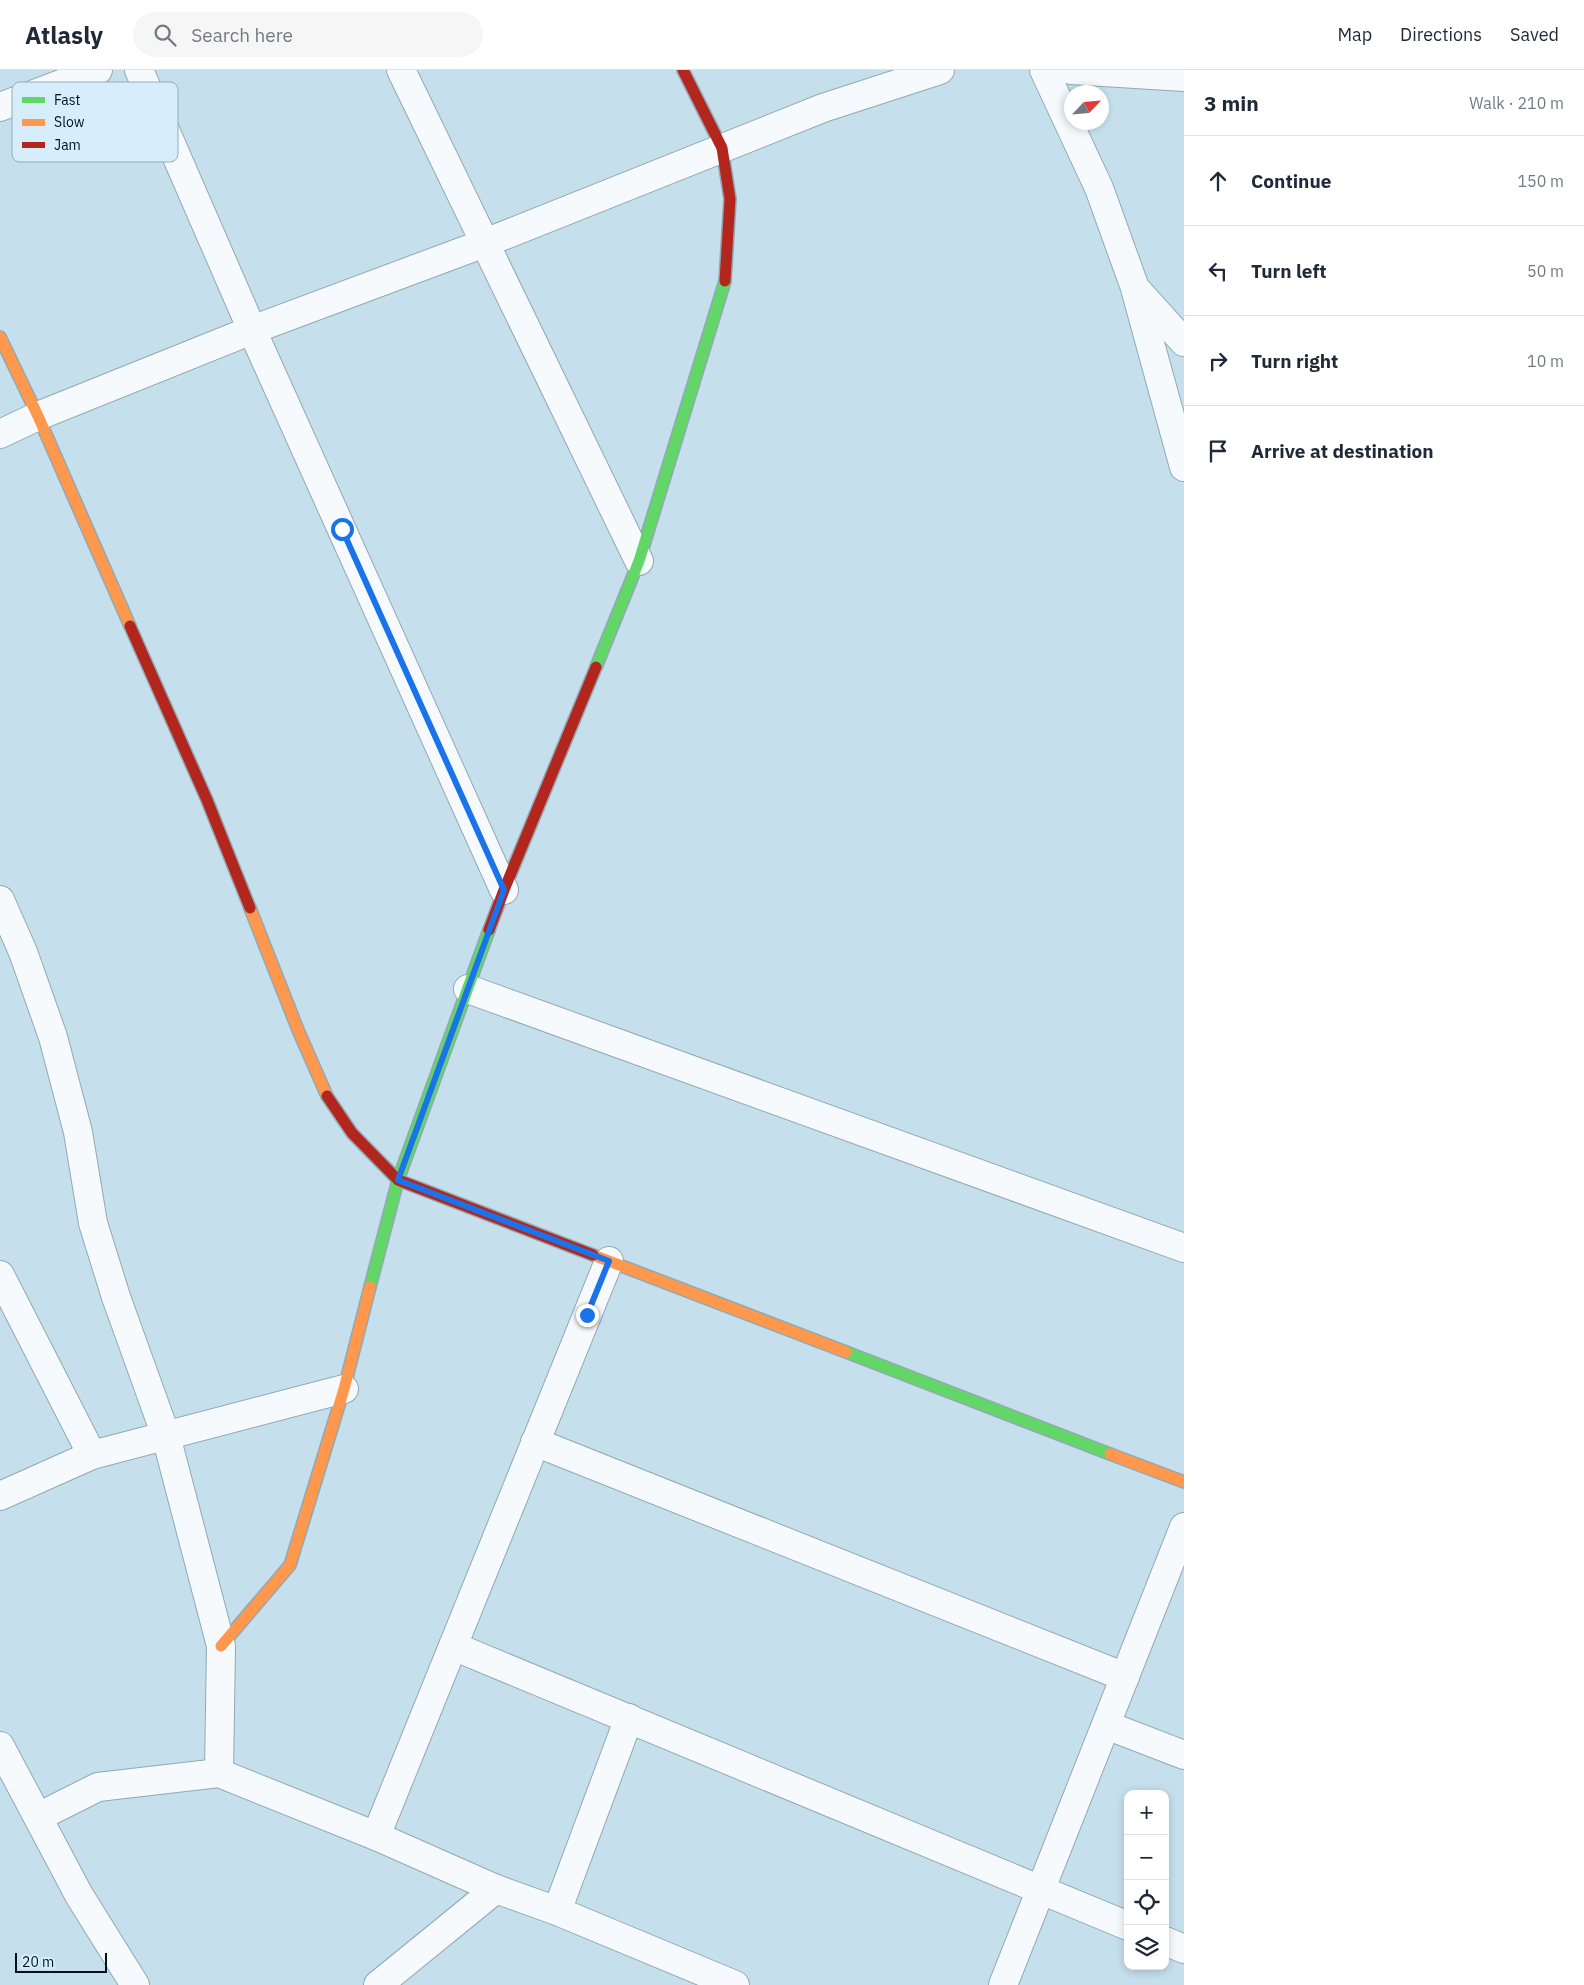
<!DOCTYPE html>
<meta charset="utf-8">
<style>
:root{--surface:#fff;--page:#f6f6f7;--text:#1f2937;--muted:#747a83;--line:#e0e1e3}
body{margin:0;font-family:"IBM Plex Sans",sans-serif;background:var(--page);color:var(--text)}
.controls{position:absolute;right:15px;bottom:15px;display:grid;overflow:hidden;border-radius:10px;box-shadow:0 2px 8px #0003}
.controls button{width:45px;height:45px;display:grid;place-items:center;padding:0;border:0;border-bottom:1px solid var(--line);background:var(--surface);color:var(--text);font:25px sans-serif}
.compass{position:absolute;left:1064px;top:15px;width:45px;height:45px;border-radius:50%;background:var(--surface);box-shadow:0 2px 8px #0003;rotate:64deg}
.scale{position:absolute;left:15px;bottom:12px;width:92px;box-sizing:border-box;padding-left:5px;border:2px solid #00121c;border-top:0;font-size:14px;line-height:18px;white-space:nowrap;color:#00121c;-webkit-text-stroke:4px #d6eefb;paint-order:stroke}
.stop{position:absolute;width:15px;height:15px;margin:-11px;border:4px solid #1a73e8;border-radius:50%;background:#fff}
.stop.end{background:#1a73e8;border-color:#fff;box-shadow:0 1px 5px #0008}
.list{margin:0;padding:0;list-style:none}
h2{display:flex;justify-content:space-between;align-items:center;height:65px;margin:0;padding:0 20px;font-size:21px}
h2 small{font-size:16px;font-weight:400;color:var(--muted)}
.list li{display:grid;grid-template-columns:32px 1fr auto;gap:15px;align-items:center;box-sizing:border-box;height:90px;padding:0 20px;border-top:1px solid var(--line)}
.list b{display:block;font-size:19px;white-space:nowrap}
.list em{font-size:16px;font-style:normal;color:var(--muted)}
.icon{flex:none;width:28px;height:28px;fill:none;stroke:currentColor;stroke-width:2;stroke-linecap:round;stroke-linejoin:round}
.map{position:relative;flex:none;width:1184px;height:1915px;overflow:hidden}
header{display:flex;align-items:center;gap:30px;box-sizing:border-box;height:70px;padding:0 25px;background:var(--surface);border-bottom:1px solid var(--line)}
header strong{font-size:24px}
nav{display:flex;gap:28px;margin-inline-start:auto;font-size:18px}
.search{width:350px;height:45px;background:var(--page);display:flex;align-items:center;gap:12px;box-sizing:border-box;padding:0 18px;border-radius:28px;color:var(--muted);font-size:19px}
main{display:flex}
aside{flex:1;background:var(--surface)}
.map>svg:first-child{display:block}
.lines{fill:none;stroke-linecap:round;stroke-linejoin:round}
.street-casing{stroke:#92a9b4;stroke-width:30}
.fast-casing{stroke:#92a9b4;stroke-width:14}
.slow-casing{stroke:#92a9b4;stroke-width:14}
.jam-casing{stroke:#92a9b4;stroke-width:14}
.street{stroke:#f6fafc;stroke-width:28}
.fast{stroke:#63d668;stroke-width:11}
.slow{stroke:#ff974d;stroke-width:11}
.jam{stroke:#b3261e;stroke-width:11}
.route{stroke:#1a73e8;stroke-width:6}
.key{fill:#d6eefb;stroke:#96acb8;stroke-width:1}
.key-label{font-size:14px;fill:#00121c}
</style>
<header>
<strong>Atlasly</strong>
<div class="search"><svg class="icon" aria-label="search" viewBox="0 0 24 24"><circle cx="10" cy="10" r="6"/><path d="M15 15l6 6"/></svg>Search here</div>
<nav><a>Map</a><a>Directions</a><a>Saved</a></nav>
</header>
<main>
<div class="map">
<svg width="1184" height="1915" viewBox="0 0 1184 1915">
<rect width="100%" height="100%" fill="#c5dfed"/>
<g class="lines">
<defs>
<g id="street">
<polyline points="139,0 252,260 504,820"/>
<polyline points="401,0 639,491"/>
<polyline points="1044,0 1099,118 1135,218 1184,272"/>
<polyline points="1071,0 1184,7"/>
<polyline points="0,37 98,0"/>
<polyline points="1136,222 1184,397"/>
<polyline points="0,364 38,346 252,260 485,173 823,38 940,0"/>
<polyline points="0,830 23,882 53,967 78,1062 93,1153 116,1227 166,1366 221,1576 219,1703"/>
<polyline points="468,919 1184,1178"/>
<polyline points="0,1205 92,1385"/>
<polyline points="535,1372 1125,1607"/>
<polyline points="0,1426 92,1385 344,1319"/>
<polyline points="453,1576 1128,1856"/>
<polyline points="1106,1655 1184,1685"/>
<polyline points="0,1676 79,1825 135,1915"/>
<polyline points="38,1747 98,1717 219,1703 376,1766 496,1819 557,1841 735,1915"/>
<polyline points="376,1766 609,1191"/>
<polyline points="557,1841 629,1648"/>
<polyline points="1165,1871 1184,1879"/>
<polyline points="378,1915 496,1819"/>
<polyline points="1003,1915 1184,1457"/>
</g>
<g id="fast">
<polyline points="596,597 639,491 725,211"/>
<polyline points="370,1217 398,1110 489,860"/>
<polyline points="846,1282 1110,1384"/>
</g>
<g id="slow">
<polyline points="0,267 38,346 130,556"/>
<polyline points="250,838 298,960 327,1026"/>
<polyline points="593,1185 846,1282"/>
<polyline points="1110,1384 1184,1412"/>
<polyline points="221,1576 290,1495 344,1319 370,1217"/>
</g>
<g id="jam">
<polyline points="683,0 722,78 730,129 725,211"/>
<polyline points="130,556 207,730 250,838"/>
<polyline points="489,860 504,820 596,597"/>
<polyline points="327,1026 352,1063 398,1110 593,1185"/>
</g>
</defs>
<use href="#street" class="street-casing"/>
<use href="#fast" class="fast-casing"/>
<use href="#slow" class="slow-casing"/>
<use href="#jam" class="jam-casing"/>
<use href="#street" class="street"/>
<use href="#fast" class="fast"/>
<use href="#slow" class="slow"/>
<use href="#jam" class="jam"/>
</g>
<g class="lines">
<polyline class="route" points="342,459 504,820 398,1110 609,1191 587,1245"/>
</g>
<rect x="12" y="12" width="166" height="80" rx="8" class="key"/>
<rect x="22" y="27" width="23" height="6" fill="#63d668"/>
<rect x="22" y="49" width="23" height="7" fill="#ff974d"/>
<rect x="22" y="72" width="23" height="6" fill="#b3261e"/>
<g class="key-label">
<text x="54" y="35">Fast</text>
<text x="54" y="57">Slow</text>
<text x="54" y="80">Jam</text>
</g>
</svg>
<div class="controls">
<button>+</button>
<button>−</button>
<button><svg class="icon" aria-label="locate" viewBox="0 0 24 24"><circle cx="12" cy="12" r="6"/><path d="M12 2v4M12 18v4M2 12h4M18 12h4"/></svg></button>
<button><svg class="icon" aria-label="layers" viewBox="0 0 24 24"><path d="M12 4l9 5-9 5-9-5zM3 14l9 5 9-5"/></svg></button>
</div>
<svg class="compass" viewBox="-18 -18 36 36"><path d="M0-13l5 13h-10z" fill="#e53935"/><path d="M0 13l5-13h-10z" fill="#747a83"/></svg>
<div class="scale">20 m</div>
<div class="stop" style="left:342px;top:459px"></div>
<div class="stop end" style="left:587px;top:1245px"></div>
</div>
<aside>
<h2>3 min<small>Walk · 210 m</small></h2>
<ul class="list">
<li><svg class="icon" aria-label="ahead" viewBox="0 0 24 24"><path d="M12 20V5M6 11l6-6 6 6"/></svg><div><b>Continue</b></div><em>150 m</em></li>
<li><svg class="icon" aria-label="left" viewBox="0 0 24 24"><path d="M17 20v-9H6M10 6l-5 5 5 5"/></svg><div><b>Turn left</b></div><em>50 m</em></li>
<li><svg class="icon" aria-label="right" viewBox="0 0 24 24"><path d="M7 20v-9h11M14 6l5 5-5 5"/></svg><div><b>Turn right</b></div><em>10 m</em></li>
<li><svg class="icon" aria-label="arrive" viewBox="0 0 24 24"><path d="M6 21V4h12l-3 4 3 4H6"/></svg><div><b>Arrive at destination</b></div></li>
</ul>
</aside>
</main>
